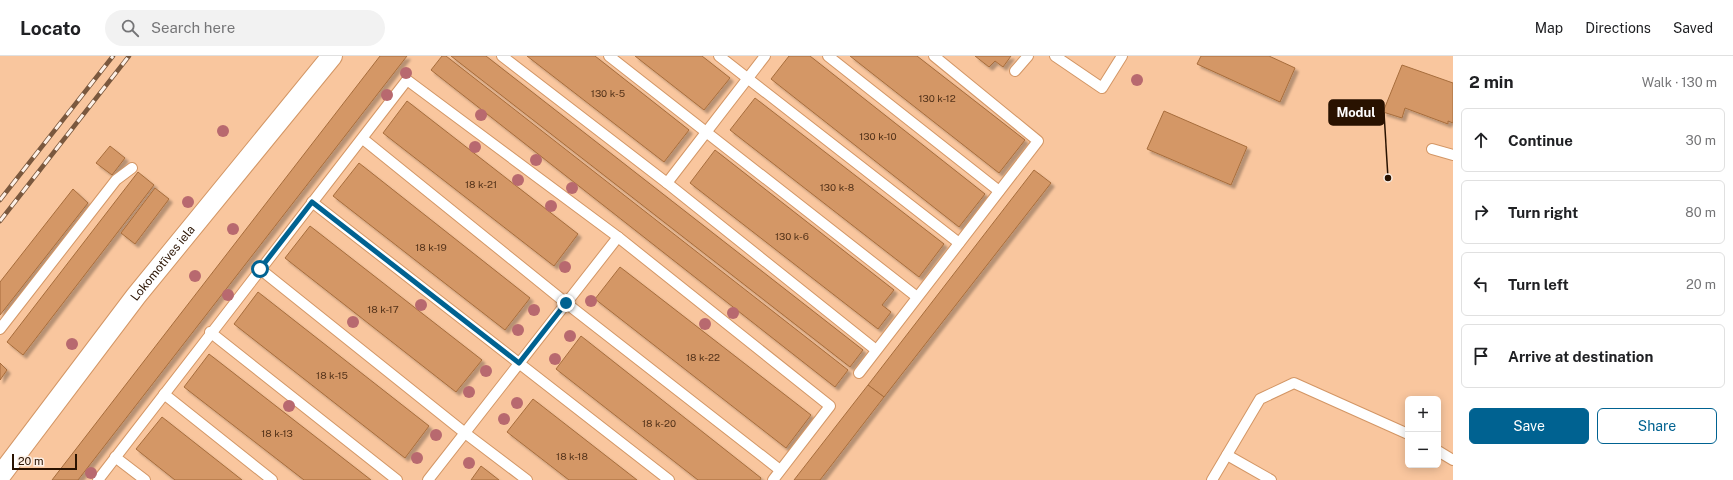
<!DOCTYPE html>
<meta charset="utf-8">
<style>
:root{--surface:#fff;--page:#f2f2f2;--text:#202124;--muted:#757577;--line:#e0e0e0;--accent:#006291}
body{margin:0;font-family:"Public Sans",sans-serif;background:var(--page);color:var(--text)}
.controls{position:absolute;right:12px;bottom:12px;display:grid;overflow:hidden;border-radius:6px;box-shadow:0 2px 10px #0003}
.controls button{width:36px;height:36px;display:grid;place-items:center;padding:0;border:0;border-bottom:1px solid var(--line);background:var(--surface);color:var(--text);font:20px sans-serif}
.scale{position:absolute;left:12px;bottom:10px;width:65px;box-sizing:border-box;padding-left:4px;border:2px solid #291200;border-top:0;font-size:11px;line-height:14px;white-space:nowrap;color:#291200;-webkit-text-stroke:3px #fdf0e6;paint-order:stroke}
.stop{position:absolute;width:12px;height:12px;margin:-9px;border:3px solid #006291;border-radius:50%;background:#fff}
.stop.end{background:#006291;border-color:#fff;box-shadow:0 1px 4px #0008}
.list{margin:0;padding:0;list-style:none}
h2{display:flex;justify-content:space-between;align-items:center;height:52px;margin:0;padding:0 16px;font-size:17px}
h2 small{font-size:13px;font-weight:400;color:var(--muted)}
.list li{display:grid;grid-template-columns:26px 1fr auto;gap:12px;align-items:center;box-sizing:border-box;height:64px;margin:0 8px 8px;padding:0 8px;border:1px solid var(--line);border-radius:6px}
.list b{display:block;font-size:15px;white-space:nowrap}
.list em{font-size:13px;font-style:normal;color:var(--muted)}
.actions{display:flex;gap:8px;padding:12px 16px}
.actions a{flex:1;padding:9px 0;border:1px solid var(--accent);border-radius:6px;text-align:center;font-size:14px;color:var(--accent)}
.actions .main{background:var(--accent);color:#fff}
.icon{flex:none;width:22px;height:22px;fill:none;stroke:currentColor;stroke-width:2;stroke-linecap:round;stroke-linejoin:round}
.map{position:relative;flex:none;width:1453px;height:424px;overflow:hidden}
header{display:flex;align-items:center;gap:24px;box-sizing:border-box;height:56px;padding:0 20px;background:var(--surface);border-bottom:1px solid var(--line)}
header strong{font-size:19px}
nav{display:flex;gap:22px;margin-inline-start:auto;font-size:14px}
.search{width:280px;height:36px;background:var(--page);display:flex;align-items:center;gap:10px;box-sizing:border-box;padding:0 14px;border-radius:22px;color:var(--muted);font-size:15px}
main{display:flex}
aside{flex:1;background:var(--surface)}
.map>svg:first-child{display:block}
.building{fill:#d49766;stroke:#a76d3c;filter:url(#shadow)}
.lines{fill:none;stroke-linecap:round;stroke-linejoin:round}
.service-casing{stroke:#d39665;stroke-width:12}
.minor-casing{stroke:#d39665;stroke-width:22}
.service{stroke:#fff;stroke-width:10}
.minor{stroke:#fff;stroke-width:20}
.rail-casing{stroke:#7a583e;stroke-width:4.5}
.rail{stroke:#fdf0e6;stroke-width:3;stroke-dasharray:9;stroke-linecap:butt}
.tree{fill:#b8696f}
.route{stroke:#006291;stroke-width:5}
.labels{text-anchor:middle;stroke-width:3.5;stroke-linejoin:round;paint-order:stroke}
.number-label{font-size:10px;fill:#54331a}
.street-label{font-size:12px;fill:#291200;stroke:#fdf0e6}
.leader{fill:none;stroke:#291200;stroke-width:1.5}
.callout-dot{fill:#291200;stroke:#fdf0e6;stroke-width:1.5}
.callout{fill:#291200;stroke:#291200;stroke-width:1.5}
.callout-label{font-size:13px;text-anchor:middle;font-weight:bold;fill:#fff}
</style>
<header>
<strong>Locato</strong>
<div class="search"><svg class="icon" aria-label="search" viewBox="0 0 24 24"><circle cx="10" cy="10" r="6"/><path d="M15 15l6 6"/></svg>Search here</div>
<nav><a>Map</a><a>Directions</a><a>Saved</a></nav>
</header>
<main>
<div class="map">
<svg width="1453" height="424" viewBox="0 0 1453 424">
<defs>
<filter id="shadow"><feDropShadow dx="3.5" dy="3.5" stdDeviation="1" flood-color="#0004"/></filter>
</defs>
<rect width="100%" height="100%" fill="#f9c69e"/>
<g class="building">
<polygon points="380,0 407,0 78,424 52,424"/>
<polygon points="442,0 446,0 848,314 835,331 431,14"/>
<polygon points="451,0 486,0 863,294 850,311"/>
<polygon points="527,0 595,0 689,74 664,106"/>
<polygon points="635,0 702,0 730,22 704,54"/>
<polygon points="789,0 810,0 985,138 959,171 771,23"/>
<polygon points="850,0 917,0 1025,84 999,117"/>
<polygon points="975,0 1011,0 1003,11 995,5 989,11"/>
<polygon points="1201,0 1269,0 1295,12 1280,46 1197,8"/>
<polygon points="1402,9 1453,27 1453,67 1448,65 1448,68 1405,52 1402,62 1383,56"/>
<polygon points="755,42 944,188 919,221 730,74"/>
<polygon points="407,45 578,178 554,210 383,77"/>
<polygon points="1164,55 1247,91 1231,129 1147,93"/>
<polygon points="110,90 125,102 112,119 96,107"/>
<polygon points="715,94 894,234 882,249 891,256 878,273 690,127"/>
<polygon points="359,107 530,242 505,274 333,140"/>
<polygon points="1034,114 1051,127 884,341 868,329"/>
<polygon points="138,116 154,129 23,299 7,286"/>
<polygon points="155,132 169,143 135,188 121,177"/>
<polygon points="73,133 88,147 0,259 0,226"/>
<polygon points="310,170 482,304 456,336 285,202"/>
<polygon points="620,211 811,359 786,392 595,243"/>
<polygon points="258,236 429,370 405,402 234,268"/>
<polygon points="581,280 761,422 760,424 698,424 556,313"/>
<polygon points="209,298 371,424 304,424 184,331"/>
<polygon points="0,307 7,314 0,324"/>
<polygon points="868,329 884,341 820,424 794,424"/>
<polygon points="533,343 637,424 569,424 507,376"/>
<polygon points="162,361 242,424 175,424 136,393"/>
<polygon points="481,410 499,424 471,424"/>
</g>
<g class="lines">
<defs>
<g id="service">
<polyline points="502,0 667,127 876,294"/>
<polyline points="609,0 917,241"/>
<polyline points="719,0 959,187"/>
<polyline points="828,0 999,135"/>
<polyline points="1055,0 1102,32 1122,0"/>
<polyline points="1015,15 1028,0"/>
<polyline points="363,83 566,247 780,414"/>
<polyline points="1432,93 1453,99"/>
<polyline points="667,127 765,0"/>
<polyline points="312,146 669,424"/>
<polyline points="260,213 465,377 527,424"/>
<polyline points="0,273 116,124 132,112"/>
<polyline points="210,276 397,424"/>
<polyline points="859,317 1038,85 934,0"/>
<polyline points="164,338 272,424"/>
<polyline points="1438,395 1453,404"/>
<polyline points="1227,399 1271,424"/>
<polyline points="115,401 145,424"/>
<polyline points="98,424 407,24 618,181 830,350 773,424"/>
<polyline points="428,424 618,181"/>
<polyline points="1212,424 1260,343 1294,327 1408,378"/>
</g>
<g id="minor">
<path id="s1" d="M0,420l136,-180 196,-240"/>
</g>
</defs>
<use href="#service" class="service-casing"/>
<use href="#minor" class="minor-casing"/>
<use href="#service" class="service"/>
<use href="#minor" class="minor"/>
<defs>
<g id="rail">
<polyline points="0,144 113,0"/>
<polyline points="0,165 129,0"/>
</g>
</defs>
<use href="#rail" class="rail-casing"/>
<use href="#rail" class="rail"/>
</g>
<g class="tree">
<circle cx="406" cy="17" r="6"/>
<circle cx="1137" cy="24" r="6"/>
<circle cx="387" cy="39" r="6"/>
<circle cx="481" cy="59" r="6"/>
<circle cx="223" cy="75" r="6"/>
<circle cx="475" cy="91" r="6"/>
<circle cx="536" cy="104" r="6"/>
<circle cx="518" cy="124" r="6"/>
<circle cx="572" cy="132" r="6"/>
<circle cx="188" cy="146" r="6"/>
<circle cx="551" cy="150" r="6"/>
<circle cx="233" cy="173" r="6"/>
<circle cx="565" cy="211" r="6"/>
<circle cx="195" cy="220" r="6"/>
<circle cx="228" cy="239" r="6"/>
<circle cx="591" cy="245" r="6"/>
<circle cx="421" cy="249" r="6"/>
<circle cx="534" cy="254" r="6"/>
<circle cx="733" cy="257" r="6"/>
<circle cx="353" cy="266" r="6"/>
<circle cx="705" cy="268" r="6"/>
<circle cx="518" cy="274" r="6"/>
<circle cx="570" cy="280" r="6"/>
<circle cx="72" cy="288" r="6"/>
<circle cx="555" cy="303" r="6"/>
<circle cx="486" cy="315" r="6"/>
<circle cx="469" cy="336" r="6"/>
<circle cx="517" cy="347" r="6"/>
<circle cx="289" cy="350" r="6"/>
<circle cx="504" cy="363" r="6"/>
<circle cx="436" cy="379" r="6"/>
<circle cx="417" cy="402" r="6"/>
<circle cx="469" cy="407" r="6"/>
<circle cx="91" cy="417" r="6"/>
</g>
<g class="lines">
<polyline class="route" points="260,213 312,146 519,307 566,247"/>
</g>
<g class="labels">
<g class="number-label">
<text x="608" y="41">130 k-5</text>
<text x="937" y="46">130 k-12</text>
<text x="878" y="84">130 k-10</text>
<text x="481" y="132">18 k-21</text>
<text x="837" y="135">130 k-8</text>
<text x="792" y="184">130 k-6</text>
<text x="431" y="195">18 k-19</text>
<text x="383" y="257">18 k-17</text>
<text x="703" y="305">18 k-22</text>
<text x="332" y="323">18 k-15</text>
<text x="659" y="371">18 k-20</text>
<text x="277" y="381">18 k-13</text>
<text x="572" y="404">18 k-18</text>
</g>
<g class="street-label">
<text dy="4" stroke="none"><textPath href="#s1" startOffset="268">Lokomotīves iela</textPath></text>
</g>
</g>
<path class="leader" d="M1388 122L1384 57"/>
<circle class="callout-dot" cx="1388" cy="122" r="4"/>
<rect class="callout" x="1329" y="44" width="55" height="25" rx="4"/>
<g class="callout-label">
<text x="1356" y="61">Modul</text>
</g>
</svg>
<div class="controls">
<button>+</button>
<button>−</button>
</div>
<div class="scale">20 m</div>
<div class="stop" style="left:260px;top:213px"></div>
<div class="stop end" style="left:566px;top:247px"></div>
</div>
<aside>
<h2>2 min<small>Walk · 130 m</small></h2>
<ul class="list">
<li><svg class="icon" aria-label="ahead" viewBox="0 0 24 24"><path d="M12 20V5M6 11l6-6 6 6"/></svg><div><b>Continue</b></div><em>30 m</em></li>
<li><svg class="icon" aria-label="right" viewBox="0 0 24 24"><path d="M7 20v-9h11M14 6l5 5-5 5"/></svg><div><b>Turn right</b></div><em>80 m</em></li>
<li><svg class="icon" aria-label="left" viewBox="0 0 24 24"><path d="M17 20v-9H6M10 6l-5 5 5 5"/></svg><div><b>Turn left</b></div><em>20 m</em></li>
<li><svg class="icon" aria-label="arrive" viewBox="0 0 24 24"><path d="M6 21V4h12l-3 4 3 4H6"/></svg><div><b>Arrive at destination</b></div></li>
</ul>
<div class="actions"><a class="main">Save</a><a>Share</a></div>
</aside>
</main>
